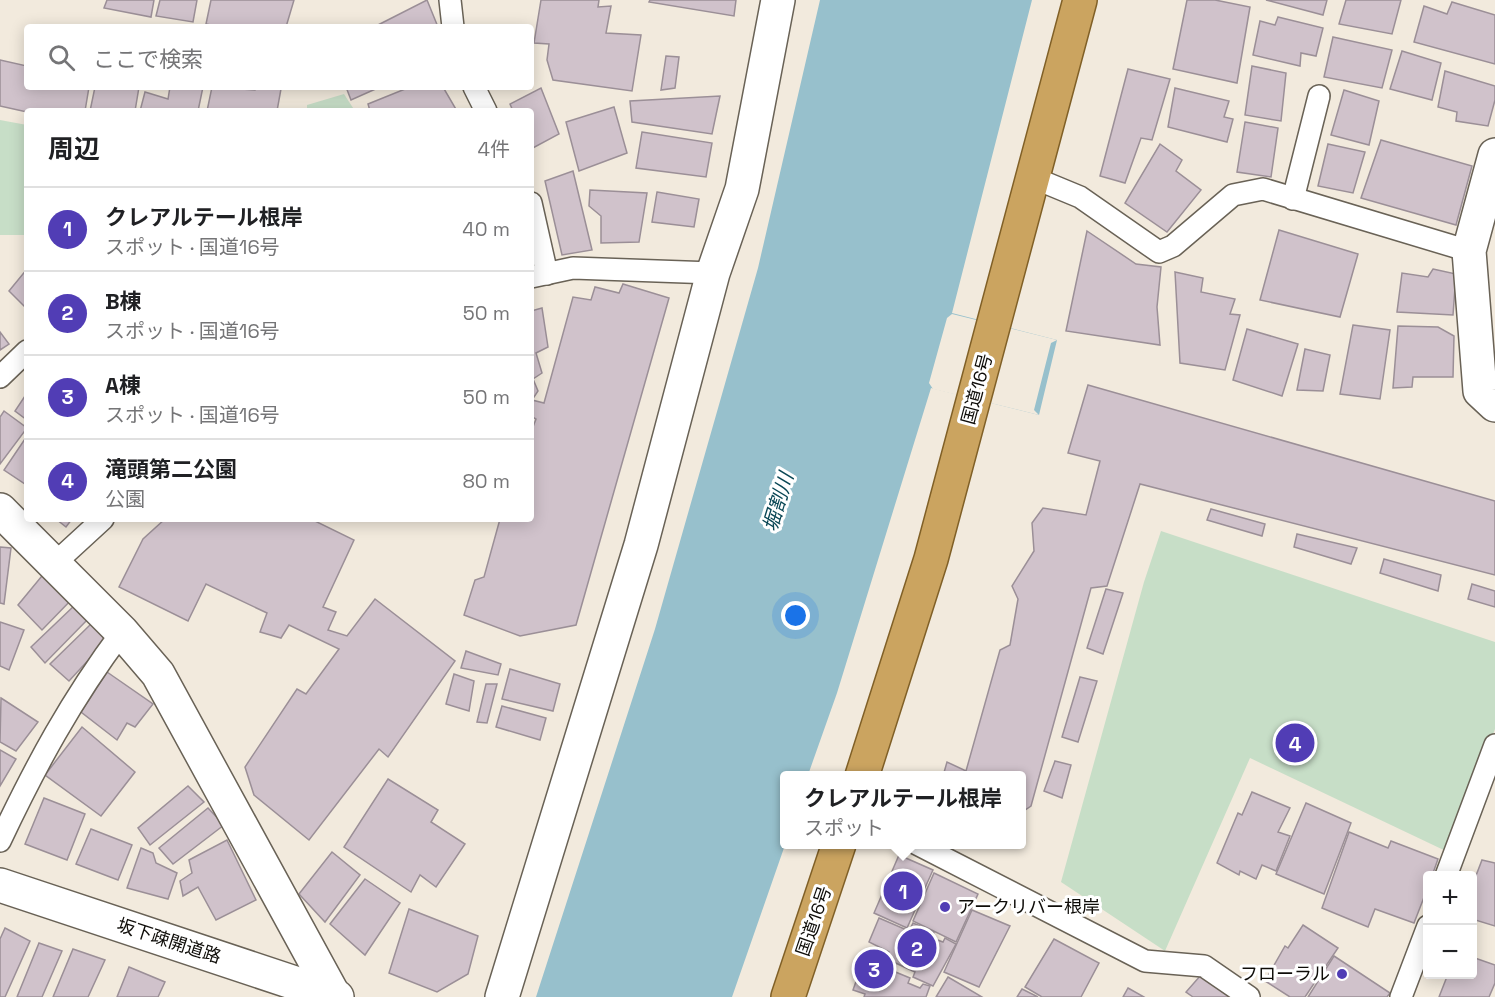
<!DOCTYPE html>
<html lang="ja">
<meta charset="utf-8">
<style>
:root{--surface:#fff;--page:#f6f6f6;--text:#202124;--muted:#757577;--line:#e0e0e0;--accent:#513db5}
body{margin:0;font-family:"Space Grotesk","Noto Sans JP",sans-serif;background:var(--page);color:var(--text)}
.controls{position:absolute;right:18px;bottom:18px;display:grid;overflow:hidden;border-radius:6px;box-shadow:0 3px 15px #0003}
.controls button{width:54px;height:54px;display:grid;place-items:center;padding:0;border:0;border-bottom:2px solid var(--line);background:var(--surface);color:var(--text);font:30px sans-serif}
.you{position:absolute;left:796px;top:616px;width:21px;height:21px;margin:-15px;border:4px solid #fff;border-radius:50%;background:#1a73e8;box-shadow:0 0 0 9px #1a73e833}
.badge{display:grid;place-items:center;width:39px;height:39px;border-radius:50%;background:var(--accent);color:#fff;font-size:20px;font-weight:700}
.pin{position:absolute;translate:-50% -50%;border:3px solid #fff;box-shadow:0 2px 6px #0006}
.popup{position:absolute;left:780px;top:771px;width:246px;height:78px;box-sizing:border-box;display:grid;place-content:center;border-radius:6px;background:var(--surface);filter:drop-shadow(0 2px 4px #0005);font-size:20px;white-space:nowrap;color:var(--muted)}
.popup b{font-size:22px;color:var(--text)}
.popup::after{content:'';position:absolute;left:50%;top:100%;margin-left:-12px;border:12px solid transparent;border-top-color:var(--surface)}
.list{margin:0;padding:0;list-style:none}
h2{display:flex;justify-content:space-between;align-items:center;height:78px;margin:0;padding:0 24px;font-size:26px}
h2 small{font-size:20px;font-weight:400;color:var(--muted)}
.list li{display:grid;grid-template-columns:39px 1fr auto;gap:18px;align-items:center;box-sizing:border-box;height:84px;padding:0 24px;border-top:2px solid var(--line)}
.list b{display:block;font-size:22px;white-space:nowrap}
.list p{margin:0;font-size:20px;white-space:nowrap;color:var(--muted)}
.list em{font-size:20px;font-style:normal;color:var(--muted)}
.icon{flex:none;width:33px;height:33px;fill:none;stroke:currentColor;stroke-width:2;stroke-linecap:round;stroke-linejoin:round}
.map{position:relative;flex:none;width:1495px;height:997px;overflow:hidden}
.search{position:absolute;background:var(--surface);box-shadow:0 3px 15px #0003;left:24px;top:24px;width:510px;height:66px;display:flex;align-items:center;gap:15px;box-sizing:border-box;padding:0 21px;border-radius:6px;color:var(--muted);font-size:22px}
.panel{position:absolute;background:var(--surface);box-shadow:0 3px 15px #0003;left:24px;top:108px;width:510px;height:414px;border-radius:6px}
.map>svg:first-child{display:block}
.green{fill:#c7dec7}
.water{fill:#97c0cc}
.pier{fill:#f2eadd}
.building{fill:#d0c2cb;stroke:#9b8f97;stroke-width:1.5}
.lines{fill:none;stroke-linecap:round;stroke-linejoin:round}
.service-casing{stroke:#696256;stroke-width:24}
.minor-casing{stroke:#696256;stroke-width:36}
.tertiary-casing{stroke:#696256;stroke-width:36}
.trunk-casing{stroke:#806027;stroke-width:36}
.service{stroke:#fff;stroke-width:21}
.minor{stroke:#fff;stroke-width:33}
.tertiary{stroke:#fff;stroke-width:33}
.trunk{stroke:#cba460;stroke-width:33}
.poi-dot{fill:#513db5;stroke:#fff;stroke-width:2}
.labels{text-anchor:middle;stroke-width:6;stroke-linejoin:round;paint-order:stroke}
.street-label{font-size:18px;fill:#0e0c08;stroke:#fff}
.poi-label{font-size:18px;fill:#0e0c08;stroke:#fff;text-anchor:start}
.water-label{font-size:20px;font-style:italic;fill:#0a4755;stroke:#fff}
</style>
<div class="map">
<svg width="1495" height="997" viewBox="0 0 1495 997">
<rect width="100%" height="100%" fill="#f2eadd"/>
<g class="green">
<polygon points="344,94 355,111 307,111 307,105"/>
<polygon points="0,120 27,125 27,235 0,235"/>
<polygon points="1161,531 1495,642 1495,729 1450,853 1250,758 1165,951 1061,882 1144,582"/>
</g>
<polygon class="water" points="820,0 1032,0 952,313 1057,340 1039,415 931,388 837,693 808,775 784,776 785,845 732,997 536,997 655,629 758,268"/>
<polygon class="pier" points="952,314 1057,340 1051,343 1034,410 1039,415 933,389 929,383 947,318"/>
<g class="building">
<polygon points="107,0 154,0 151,17 104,8"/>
<polygon points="160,0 197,0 193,22 156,16"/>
<polygon points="211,0 294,0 286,27 220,27 206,24"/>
<polygon points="427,0 438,27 374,27"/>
<polygon points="541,0 599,0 598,7 611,6 606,33 641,35 632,91 553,80 547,60 549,44 534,43"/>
<polygon points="650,0 736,0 734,16 649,2"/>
<polygon points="1187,0 1215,0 1250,7 1237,83 1173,69"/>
<polygon points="1266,0 1327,0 1323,15"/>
<polygon points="1346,0 1401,0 1392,34 1339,24"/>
<polygon points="1452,2 1495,15 1495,64 1414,42 1424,6 1447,14"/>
<polygon points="1278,17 1323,28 1316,56 1301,53 1300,66 1253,55 1260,21 1275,25"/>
<polygon points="1333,37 1392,50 1382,88 1324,77"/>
<polygon points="1402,51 1441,63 1432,100 1390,89"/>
<polygon points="666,56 679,57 675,88 661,90"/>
<polygon points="0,60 27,66 27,87 89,87 85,111 27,112 0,106"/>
<polygon points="1252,66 1286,73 1281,121 1245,115"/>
<polygon points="1128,69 1170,79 1152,140 1141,138 1125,183 1100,176"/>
<polygon points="1445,71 1495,86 1495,100 1488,126 1456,121 1457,112 1438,107"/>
<polygon points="95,87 139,87 135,111 90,111"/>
<polygon points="170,87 203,87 198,111 140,111 145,92 168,99"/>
<polygon points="212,87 255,90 256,87 277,87 281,89 277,111 207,111"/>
<polygon points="346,87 380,87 351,100"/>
<polygon points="410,87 443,87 457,111 370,111 368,104"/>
<polygon points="541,88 559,134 531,149 531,111 513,111 510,104"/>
<polygon points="1175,88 1229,101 1224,117 1233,119 1227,142 1168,127"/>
<polygon points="1344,90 1379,101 1369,145 1331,135"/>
<polygon points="720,96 712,134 632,122 630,101"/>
<polygon points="614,107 627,153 579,171 566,122"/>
<polygon points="1245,122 1278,128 1271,177 1237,172"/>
<polygon points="642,132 712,143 706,177 636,168"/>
<polygon points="1381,140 1472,166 1456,225 1361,198"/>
<polygon points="1160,144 1182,160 1176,171 1201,190 1167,232 1125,203"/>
<polygon points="1328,144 1365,152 1353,193 1318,186"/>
<polygon points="573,171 592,250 562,255 545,181"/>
<polygon points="590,190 647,193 639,242 601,243 601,216 589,206"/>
<polygon points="657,192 699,199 694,227 652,222"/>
<polygon points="1279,230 1358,254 1340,317 1260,300"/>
<polygon points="1087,231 1136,264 1161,267 1157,307 1160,345 1066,331"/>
<polygon points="27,269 27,309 9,291"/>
<polygon points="1433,269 1456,274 1453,315 1397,312 1402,273 1428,277"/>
<polygon points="1175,272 1203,278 1201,292 1235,299 1230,314 1240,315 1225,370 1180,363"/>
<polygon points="623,284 669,298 576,625 520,636 464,615 475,580 484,577 500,519 531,519 531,432 536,419 531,416 531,311 542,308 548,347 536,353 542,373 533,379 538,391 532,400 544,403 573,297 591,300 595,287 619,293"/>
<polygon points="1353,325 1390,330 1380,399 1340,394"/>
<polygon points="1398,326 1438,327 1454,336 1453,377 1413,377 1412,387 1393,388"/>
<polygon points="1247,329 1298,344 1282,396 1233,380"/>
<polygon points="0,332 9,344 0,350"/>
<polygon points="1305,349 1330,355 1323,391 1297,390"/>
<polygon points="1088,385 1495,501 1495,575 1140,484 1107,586 1091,588 1031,806 1022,812 1022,776 943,776 947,762 966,771 1000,650 1010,645 1018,599 1012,586 1034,551 1032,523 1043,508 1086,515 1100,461 1068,453"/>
<polygon points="27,393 27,420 15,411"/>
<polygon points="4,411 27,428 0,464 0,417"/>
<polygon points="27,436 27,482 25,484 4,470"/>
<polygon points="1211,509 1265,524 1262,536 1207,520"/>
<polygon points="56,519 72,519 66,527"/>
<polygon points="165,519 311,519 354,540 323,607 336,612 328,630 347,636 375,599 455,661 388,757 379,749 309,840 254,795 245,767 297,689 306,694 339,649 289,625 281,638 260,632 267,613 206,584 188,621 119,587 143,539"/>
<polygon points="1297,534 1357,548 1351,564 1294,547"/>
<polygon points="0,547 11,548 4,604 0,603"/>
<polygon points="1384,559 1441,575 1438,591 1380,573"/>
<polygon points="46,571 74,597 42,630 18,605"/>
<polygon points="1472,584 1495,591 1495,607 1468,599"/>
<polygon points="1106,589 1123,593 1103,654 1087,648"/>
<polygon points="76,604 89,618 45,663 31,647"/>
<polygon points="0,622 24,630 9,670 0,666"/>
<polygon points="92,623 106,641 69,681 50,664"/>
<polygon points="466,651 501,664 498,675 461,668"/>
<polygon points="510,669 560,684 553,711 502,699"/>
<polygon points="107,672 153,704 135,727 127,723 117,740 81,712"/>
<polygon points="454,674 474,681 469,711 446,704"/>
<polygon points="1080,677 1097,681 1078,742 1062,737"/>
<polygon points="486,684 497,684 487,723 477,722"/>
<polygon points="1,698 38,722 16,751 0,742"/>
<polygon points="502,706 546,718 540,740 496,727"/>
<polygon points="82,727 135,772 101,816 45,775"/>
<polygon points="0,750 16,759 0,786"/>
<polygon points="1055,761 1071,765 1062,798 1044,791"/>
<polygon points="388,779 438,810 431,822 465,844 436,887 420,875 411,892 344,847"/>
<polygon points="188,786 204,802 150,845 138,828"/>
<polygon points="1252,792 1290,808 1278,832 1290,836 1276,871 1262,865 1256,879 1240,871 1239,875 1217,863 1238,813 1242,815"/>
<polygon points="44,798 85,814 67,860 25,844"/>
<polygon points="1306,803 1351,823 1324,894 1276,874"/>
<polygon points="208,808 224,825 173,864 159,848"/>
<polygon points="91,829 132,845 118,880 76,864"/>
<polygon points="1349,832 1388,848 1391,841 1438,859 1432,876 1428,876 1428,887 1414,923 1375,909 1368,927 1322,908"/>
<polygon points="227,840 256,900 216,920 198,887 183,896 180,881 192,873 189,860"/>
<polygon points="141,848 153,853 156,863 177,873 168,899 127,888"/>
<polygon points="332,852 360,875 325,922 299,894"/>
<polygon points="899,855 933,870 907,928 874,913"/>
<polygon points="1482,860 1495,863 1495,926 1472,919 1472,886"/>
<polygon points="934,873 978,894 956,942 913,921"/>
<polygon points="365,879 400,903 365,955 330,924"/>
<polygon points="409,909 478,936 468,974 437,992 389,973"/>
<polygon points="972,910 1010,926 979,987 944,972"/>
<polygon points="879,918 909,931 913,923 934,932 932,938 943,942 945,938 956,944 933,986 913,977 915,972 887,959 889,952 869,942"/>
<polygon points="1303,925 1338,948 1305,997 1290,997 1265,981 1285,946 1288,948"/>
<polygon points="5,928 30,941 5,997 0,997 0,939"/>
<polygon points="1054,939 1099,963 1081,997 1042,997 1025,987"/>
<polygon points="39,943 62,951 42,997 17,997"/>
<polygon points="73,949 105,960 88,997 53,997"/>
<polygon points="1334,956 1390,993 1387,997 1308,997"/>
<polygon points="1472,957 1495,965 1495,983 1489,997 1439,997 1448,974 1472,974"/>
<polygon points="864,959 910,978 908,983 920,988 923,984 930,986 926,997 864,997 865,994 853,990"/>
<polygon points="129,967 165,982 158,997 117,997"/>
<polygon points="1201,975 1234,997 1193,997 1186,992"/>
<polygon points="948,977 982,997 936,997"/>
<polygon points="1128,988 1144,997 1123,997"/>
<polygon points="1022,989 1038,997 1017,997"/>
</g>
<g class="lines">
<defs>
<g id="service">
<polyline points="450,0 453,27"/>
<polyline points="474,87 486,111"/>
<polyline points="1034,178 1080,197 1159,252 1173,246 1233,195 1263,189 1469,251"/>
<polyline points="1293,199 1319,96"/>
<polyline points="531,203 547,274"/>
<polyline points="531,277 573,268 713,273"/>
<polyline points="0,377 27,351"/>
<polyline points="54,564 103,519"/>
<path d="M0,841c36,-76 71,-141 122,-209"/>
<polyline points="917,844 1145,961 1204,966 1249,997"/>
<polyline points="1446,876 1495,745"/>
<polyline points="1401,997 1428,926"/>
</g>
<g id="minor">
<polyline points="1495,155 1469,251 1480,391 1495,405"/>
<polyline points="0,510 122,632 158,674 334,996"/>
<polyline points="0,885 337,997"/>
</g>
<polyline id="tertiary" points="502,997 641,545 713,273 742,189 778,0"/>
<g id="trunk">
<polyline points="862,776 931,559 1080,0"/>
<polyline points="788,997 839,844"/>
</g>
</defs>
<use href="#service" class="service-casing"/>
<use href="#minor" class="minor-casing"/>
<use href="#tertiary" class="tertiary-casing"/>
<use href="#trunk" class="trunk-casing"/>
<use href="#service" class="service"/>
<use href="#minor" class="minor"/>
<use href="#tertiary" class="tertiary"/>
<use href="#trunk" class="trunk"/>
</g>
<g class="poi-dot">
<circle cx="945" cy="907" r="6"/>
<circle cx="1342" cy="974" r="6"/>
</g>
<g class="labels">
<g class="street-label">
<text transform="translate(977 389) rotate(-75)" y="6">国道16号</text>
<text transform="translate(814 921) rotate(-71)" y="6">国道16号</text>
<text transform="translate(169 941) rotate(18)" y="6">坂下疎開道路</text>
</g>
<g class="poi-label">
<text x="957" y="913">アークリバー根岸</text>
<text x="1330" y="980" text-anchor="end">フローラル</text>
</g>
<g class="water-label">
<text transform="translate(778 502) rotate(-73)" y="7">堀割川</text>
</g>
</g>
</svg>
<div class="controls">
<button>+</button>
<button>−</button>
</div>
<div class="you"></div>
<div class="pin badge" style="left:903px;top:891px">1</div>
<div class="popup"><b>クレアルテール根岸</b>スポット</div>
<div class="pin badge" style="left:917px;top:948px">2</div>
<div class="pin badge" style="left:874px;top:969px">3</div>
<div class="pin badge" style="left:1295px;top:743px">4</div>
<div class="search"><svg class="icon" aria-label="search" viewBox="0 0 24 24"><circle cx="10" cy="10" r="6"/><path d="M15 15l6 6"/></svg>ここで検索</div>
<section class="panel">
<h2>周辺<small>4件</small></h2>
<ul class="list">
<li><span class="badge">1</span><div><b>クレアルテール根岸</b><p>スポット · 国道16号</p></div><em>40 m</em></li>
<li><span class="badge">2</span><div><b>B棟</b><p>スポット · 国道16号</p></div><em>50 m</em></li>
<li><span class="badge">3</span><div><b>A棟</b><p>スポット · 国道16号</p></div><em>50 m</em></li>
<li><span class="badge">4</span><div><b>滝頭第二公園</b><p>公園</p></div><em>80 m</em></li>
</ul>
</section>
</div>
